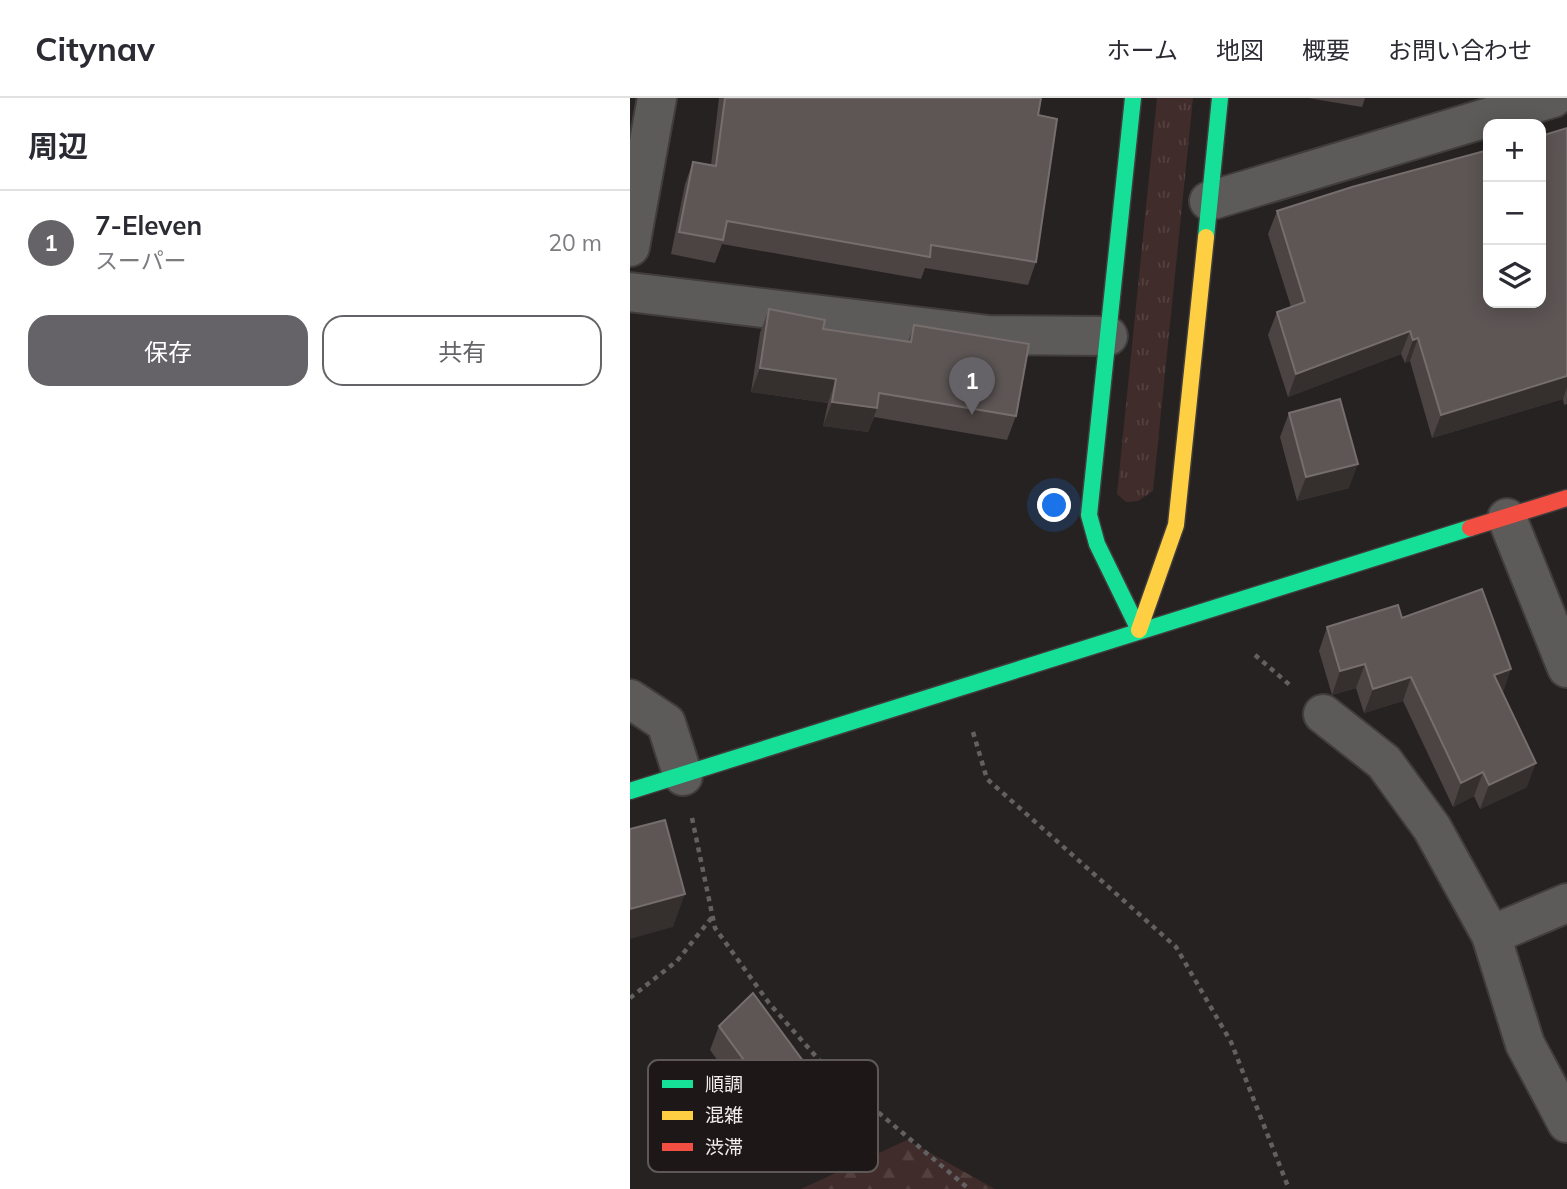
<!DOCTYPE html>
<html lang="ja">
<meta charset="utf-8">
<style>
:root{--surface:#fff;--page:#f7f7f7;--text:#2b2b33;--muted:#7c7c81;--line:#e1e1e2;--accent:#656367}
body{margin:0;font-family:Mulish,"Noto Sans JP",sans-serif;background:var(--page);color:var(--text)}
.controls{position:absolute;right:21px;top:21px;display:grid;overflow:hidden;border-radius:14px;box-shadow:0 4px 18px #0003}
.controls button{width:63px;height:63px;display:grid;place-items:center;padding:0;border:0;border-bottom:2px solid var(--line);background:var(--surface);color:var(--text);font:35px sans-serif}
.you{position:absolute;left:425px;top:408px;width:24px;height:24px;margin:-18px;border:5px solid #fff;border-radius:50%;background:#1a73e8;box-shadow:0 0 0 10px #1a73e833}
.badge{display:grid;place-items:center;width:46px;height:46px;border-radius:50%;background:var(--accent);color:#fff;font-size:23px;font-weight:700}
.pin{position:absolute;translate:-50% -58px;filter:drop-shadow(0 2px 4px #0008)}
.pin::after{content:'';position:absolute;top:37px;width:24px;height:21px;background:inherit;clip-path:polygon(0 0,100% 0,50% 100%)}
.list{margin:0;padding:0;list-style:none}
h2{display:flex;justify-content:space-between;align-items:center;height:91px;margin:0;padding:0 28px;font-size:30px}
h2 small{font-size:23px;font-weight:400;color:var(--muted)}
.list li{display:grid;grid-template-columns:46px 1fr auto;gap:21px;align-items:center;box-sizing:border-box;height:105px;padding:0 28px;border-top:2px solid var(--line)}
.list b{display:block;font-size:26px;white-space:nowrap}
.list p{margin:0;font-size:23px;white-space:nowrap;color:var(--muted)}
.list em{font-size:23px;font-style:normal;color:var(--muted)}
.actions{display:flex;gap:14px;padding:21px 28px}
.actions a{flex:1;padding:16px 0;border:2px solid var(--accent);border-radius:21px;text-align:center;font-size:24px;color:var(--accent)}
.actions .main{background:var(--accent);color:#fff}
.icon{flex:none;width:38px;height:38px;fill:none;stroke:currentColor;stroke-width:2;stroke-linecap:round;stroke-linejoin:round}
.map{position:relative;flex:none;width:937px;height:1091px;overflow:hidden}
header{display:flex;align-items:center;gap:42px;box-sizing:border-box;height:98px;padding:0 35px;background:var(--surface);border-bottom:2px solid var(--line)}
header strong{font-size:33px}
nav{display:flex;gap:38px;margin-inline-start:auto;font-size:24px}
main{display:flex}
aside{flex:1;background:var(--surface)}
.map>svg:first-child{display:block}
.grass{fill:url(#grass-tufts)}
.forest{fill:url(#forest-firs)}
.lines{fill:none;stroke-linecap:round;stroke-linejoin:round}
.street-casing{stroke:#403d3c;stroke-width:42}
.fast-casing{stroke:#403d3c;stroke-width:19}
.slow-casing{stroke:#403d3c;stroke-width:19}
.jam-casing{stroke:#403d3c;stroke-width:19}
.path{stroke:#626060;stroke-width:4.5;stroke-dasharray:5 5;stroke-linecap:butt}
.street{stroke:#5d5a5a;stroke-width:38}
.fast{stroke:#16e098;stroke-width:16}
.slow{stroke:#ffcf43;stroke-width:16}
.jam{stroke:#f24e42;stroke-width:16}
.wall{fill:#4c4443}
.shaded-wall{fill:#352f2e}
.building{fill:#5d5655;stroke:#756e6d;stroke-width:2}
.key{fill:#1e1717;stroke:#5e5857;stroke-width:2}
.key-label{font-size:19px;fill:#f2eeed}
</style>
<header>
<strong>Citynav</strong>
<nav><a>ホーム</a><a>地図</a><a>概要</a><a>お問い合わせ</a></nav>
</header>
<main>
<aside>
<h2>周辺<small></small></h2>
<ul class="list">
<li><span class="badge">1</span><div><b>7-Eleven</b><p>スーパー</p></div><em>20 m</em></li>
</ul>
<div class="actions"><a class="main">保存</a><a>共有</a></div>
</aside>
<div class="map">
<svg width="937" height="1091" viewBox="0 0 937 1091">
<defs>
<pattern id="grass-tufts" width="24" height="20" patternUnits="userSpaceOnUse" patternTransform="scale(1.75)"><rect width="24" height="20" fill="#402c2b"/><path d="M3 7l-1-3M5 7V3M7 7l1-3M15 17l-1-3M17 17v-4M19 17l1-3" fill="none" stroke="#534140"/></pattern>
<pattern id="forest-firs" width="22" height="20" patternUnits="userSpaceOnUse" patternTransform="scale(1.75)"><rect width="22" height="20" fill="#402c2b"/><path d="M5 1l3.5 6h-7zM16 11l3.5 6h-7z" fill="#534140"/></pattern>
</defs>
<rect width="100%" height="100%" fill="#262221"/>
<polygon class="grass" points="527,0 563,0 523,393 508,403 496,404 487,396"/>
<polygon class="forest" points="277,1042 365,1091 171,1091"/>
<g class="lines">
<defs>
<g id="street">
<polyline points="579,103 923,0"/>
<polyline points="0,149 27,0"/>
<polyline points="0,194 359,237 478,238"/>
<polyline points="877,420 937,570"/>
<polyline points="0,601 36,625 53,678"/>
<polyline points="693,616 754,664 802,730 861,837 895,946 937,1025"/>
<polyline points="861,837 937,805"/>
</g>
<g id="fast">
<polyline points="503,0 459,417 467,446 509,532"/>
<polyline points="576,139 590,0"/>
<polyline points="0,693 840,430"/>
</g>
<polyline id="slow" points="509,532 546,427 576,139"/>
<polyline id="jam" points="840,430 937,400"/>
</defs>
<use href="#street" class="street-casing"/>
<use href="#fast" class="fast-casing"/>
<use href="#slow" class="slow-casing"/>
<use href="#jam" class="jam-casing"/>
<g class="path">
<polyline points="625,557 661,588"/>
<polyline points="343,634 357,681 546,849 601,944 659,1091"/>
<polyline points="62,720 85,830 139,905 197,971 339,1091"/>
<polyline points="0,900 47,863 83,818"/>
</g>
<use href="#street" class="street"/>
<use href="#fast" class="fast"/>
<use href="#slow" class="slow"/>
<use href="#jam" class="jam"/>
</g>
<g class="wall">
<polygon points="89,0 411,0 408,17 406,164 398,187 295,170 291,181 92,146 85,165 41,156 55,86 63,64 81,67"/>
<polygon points="678,0 735,0 732,9"/>
<polygon points="937,30 937,306 934,307 933,301 802,340 780,263 775,265 771,256 658,299 638,237 647,214 661,209 638,136 647,113"/>
<polygon points="139,211 193,231 278,244 284,227 386,318 377,342 244,319 238,334 193,328 198,305 121,294 130,235"/>
<polygon points="659,315 719,390 667,403 650,339"/>
<polygon points="772,520 873,594 897,689 850,711 844,698 823,709 773,603 734,615 726,590 702,597 689,553 697,529"/>
<polygon points="89,928 207,1009 198,1033 160,1061 80,952"/>
</g>
<g class="shaded-wall">
<polygon points="780,233 771,256 658,299 666,276"/>
<polygon points="788,240 780,263 775,265 783,242"/>
<polygon points="130,270 206,281 198,305 121,294"/>
<polygon points="937,278 937,289 933,301 802,340 811,317"/>
<polygon points="202,304 247,310 238,334 193,328"/>
<polygon points="728,366 719,390 667,403 676,379"/>
<polygon points="735,566 726,590 702,597 710,573"/>
<polygon points="881,571 873,595 864,577"/>
<polygon points="781,579 773,603 734,615 743,591"/>
<polygon points="906,665 897,689 850,711 859,687"/>
<polygon points="853,674 844,698 823,709 831,685"/>
<polygon points="55,796 43,829 0,841 0,811"/>
<polygon points="207,1009 198,1033 160,1061 169,1037"/>
</g>
<g class="building">
<polygon points="95,0 411,0 408,17 427,21 406,164 301,147 300,159 97,123 93,142 49,134 63,64 86,68"/>
<polygon points="937,30 937,278 811,317 788,240 783,242 780,233 666,276 647,214 675,204 647,113 722,89 858,52 858,205 911,205 911,38"/>
<polygon points="139,211 195,222 193,231 281,244 284,227 399,246 386,318 249,295 247,310 202,304 206,281 130,270"/>
<polygon points="710,301 728,366 676,379 659,315"/>
<polygon points="852,491 881,571 864,577 906,665 859,687 853,674 831,685 781,579 743,591 735,566 710,573 697,529 768,507 772,520"/>
<polygon points="35,722 55,796 0,811 0,731"/>
<polygon points="123,895 207,1009 169,1037 89,928"/>
</g>
<rect x="18" y="962" width="230" height="112" rx="10" class="key"/>
<rect x="32" y="982" width="31" height="8" fill="#16e098"/>
<rect x="32" y="1013" width="31" height="9" fill="#ffcf43"/>
<rect x="32" y="1045" width="31" height="8" fill="#f24e42"/>
<g class="key-label">
<text x="75" y="993">順調</text>
<text x="75" y="1024">混雑</text>
<text x="75" y="1056">渋滞</text>
</g>
</svg>
<div class="controls">
<button>+</button>
<button>−</button>
<button><svg class="icon" aria-label="layers" viewBox="0 0 24 24"><path d="M12 4l9 5-9 5-9-5zM3 14l9 5 9-5"/></svg></button>
</div>
<div class="you"></div>
<div class="pin badge" style="left:342px;top:317px">1</div>
</div>
</main>
